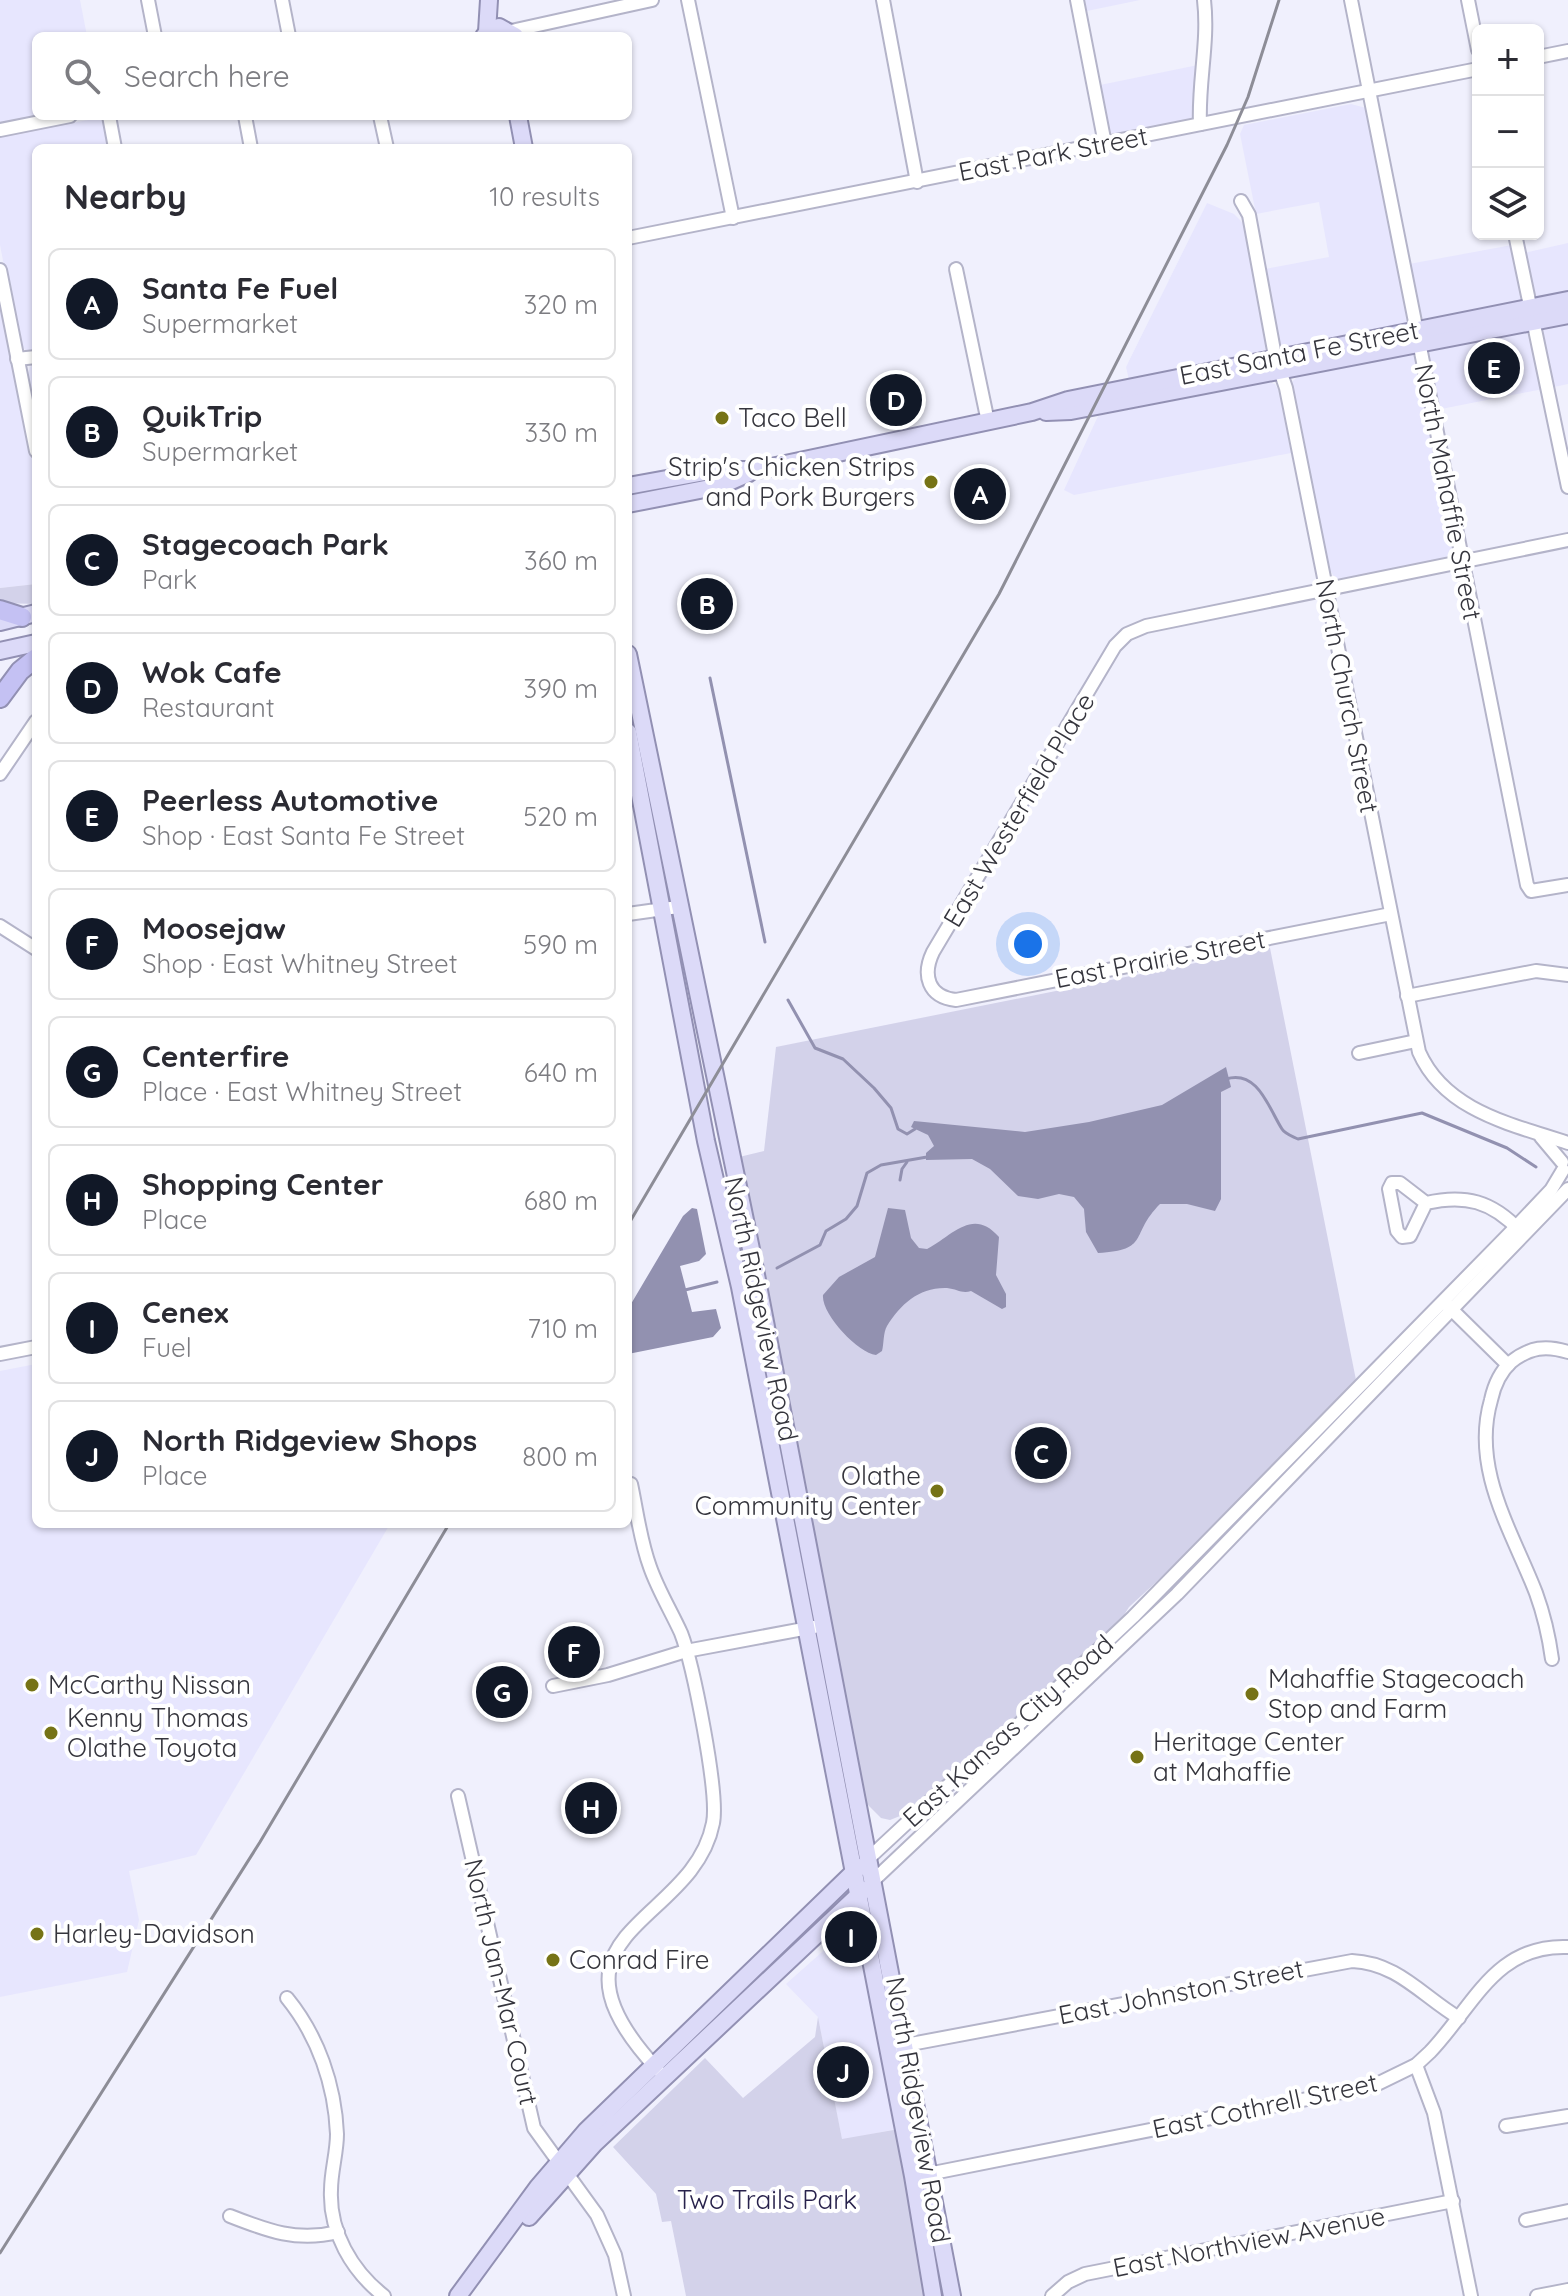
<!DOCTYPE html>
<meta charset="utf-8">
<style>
:root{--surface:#fff;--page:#f2f2f3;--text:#2b2b33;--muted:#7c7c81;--line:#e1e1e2;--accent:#111827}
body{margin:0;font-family:Quicksand,sans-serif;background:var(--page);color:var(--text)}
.controls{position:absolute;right:24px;top:24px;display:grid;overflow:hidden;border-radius:12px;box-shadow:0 2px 6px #0004}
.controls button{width:72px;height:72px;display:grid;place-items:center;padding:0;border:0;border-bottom:2px solid var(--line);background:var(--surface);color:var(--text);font:40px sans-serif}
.you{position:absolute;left:1028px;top:944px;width:28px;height:28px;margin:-20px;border:6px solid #fff;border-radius:50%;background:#1a73e8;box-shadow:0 0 0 12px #1a73e833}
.badge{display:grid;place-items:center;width:52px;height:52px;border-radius:50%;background:var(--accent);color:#fff;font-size:26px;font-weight:700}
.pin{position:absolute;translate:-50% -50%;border:4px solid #fff;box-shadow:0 2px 8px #0006}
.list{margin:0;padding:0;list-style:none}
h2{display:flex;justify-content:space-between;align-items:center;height:104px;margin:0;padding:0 32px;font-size:34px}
h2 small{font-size:26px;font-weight:400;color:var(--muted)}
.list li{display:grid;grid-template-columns:52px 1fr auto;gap:24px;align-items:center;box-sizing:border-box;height:112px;margin:0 16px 16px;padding:0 16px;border:2px solid var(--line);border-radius:12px}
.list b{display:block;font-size:30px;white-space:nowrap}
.list p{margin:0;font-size:26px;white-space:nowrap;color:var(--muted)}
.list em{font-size:26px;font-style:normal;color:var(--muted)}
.icon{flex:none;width:44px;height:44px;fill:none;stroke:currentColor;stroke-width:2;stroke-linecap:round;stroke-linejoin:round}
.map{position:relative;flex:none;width:1568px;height:2296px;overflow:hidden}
.search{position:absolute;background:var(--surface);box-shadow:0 2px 6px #0004;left:32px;top:32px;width:600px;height:88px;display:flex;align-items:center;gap:20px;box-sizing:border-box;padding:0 28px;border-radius:12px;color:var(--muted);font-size:30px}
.panel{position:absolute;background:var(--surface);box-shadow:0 2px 6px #0004;left:32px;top:144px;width:600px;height:1384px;border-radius:12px}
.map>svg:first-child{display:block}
.built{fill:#e7e6fe}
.green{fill:#d3d2ea}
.water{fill:#9291b0}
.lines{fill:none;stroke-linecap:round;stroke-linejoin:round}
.stream{stroke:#9291b0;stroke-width:3}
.minor-casing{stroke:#b4b4c9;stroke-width:16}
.major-casing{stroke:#9290b3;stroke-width:20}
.highway-casing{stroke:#9290b3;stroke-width:22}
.minor{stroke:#fff;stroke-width:12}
.major{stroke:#dcdaf8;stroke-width:16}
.highway{stroke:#c4c1f3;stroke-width:18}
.rail{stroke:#8d8d97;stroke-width:3}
.poi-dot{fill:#767316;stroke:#fff;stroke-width:3}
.labels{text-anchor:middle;stroke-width:8;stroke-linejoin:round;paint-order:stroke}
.street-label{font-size:26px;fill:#35353d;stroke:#fff}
.poi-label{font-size:26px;fill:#35353d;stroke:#fff;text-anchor:start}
.park-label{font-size:26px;fill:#28224c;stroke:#fff}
</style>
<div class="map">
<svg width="1568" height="2296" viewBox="0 0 1568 2296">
<rect width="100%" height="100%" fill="#f0f0fd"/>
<g class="built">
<polygon points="0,0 80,0 87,36 36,36 36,116 46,116 0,126"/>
<polygon points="1085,0 1140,0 1087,11"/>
<polygon points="1198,65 1192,120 1116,136 1109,131 1100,85"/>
<polygon points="1351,104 1366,108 1408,320 1404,326 1285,348 1277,340 1265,269 1329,257 1319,202 1256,214 1240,134 1244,125"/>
<polygon points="99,118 104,123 109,148 36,148 36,351 27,352 19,342 0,245 0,136"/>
<polygon points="1207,203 1234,214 1246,226 1266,349 1262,353 1129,380 1126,367"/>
<polygon points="1568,243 1568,295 1537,298 1532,290 1524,253"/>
<polygon points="1512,245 1522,295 1520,302 1428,322 1421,318 1409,264"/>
<polygon points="0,305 36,473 36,584 0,588"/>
<polygon points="1568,320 1568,384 1554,387 1543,330 1546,325"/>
<polygon points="1526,330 1531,334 1543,389 1436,410 1427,355 1430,349"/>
<polygon points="1406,353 1414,355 1417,364 1453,552 1440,561 1336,580 1329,568 1292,382 1299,375"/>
<polygon points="36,363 36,419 27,377 30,367"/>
<polygon points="1267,382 1275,384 1279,391 1291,453 1074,495 1064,490 1098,416"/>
<polygon points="36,1364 36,1524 390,1524 196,1855 129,1871 139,1920 127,1972 0,1997 0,1371"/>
<polygon points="846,1941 858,1946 865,1963 897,2129 842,2140 818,2017 786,1984 830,1945"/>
</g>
<g class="green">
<polygon points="36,584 36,604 0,603 0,588"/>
<polygon points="1270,948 1356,1380 1216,1527 1129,1607 1116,1628 971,1762 940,1782 905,1814 890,1820 881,1818 864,1801 735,1158 764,1151 776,1047"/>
<polygon points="818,2017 842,2139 899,2129 928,2296 686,2296 671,2221 662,2222 656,2194 613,2147 705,2058 743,2098 815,2037"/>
</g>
<g class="water">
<path d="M1226,1067l5,20 -10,5v107l-6,12 -28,-7h-27c-31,31 -9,46 -62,49l-12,-21 -2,-23 -10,-12 -15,-3 -21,5 -20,-3 -28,-27 -18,-10 -46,1v-7l8,-7 -6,-11 -17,-8 3,-6 111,11 64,-10 73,-17z"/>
<polygon points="692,1208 697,1209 706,1254 699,1261 680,1266 692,1312 716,1309 721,1328 713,1337 628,1354 628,1309 683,1216"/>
<path d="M888,1208l17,2 6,28 8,10 8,1c26,-14 46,-42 72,-12l-3,38 10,19v13l-4,2 -31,-18c-9,3 -14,-2 -24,-3 -28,-1 -46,16 -60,38 -4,7 -3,17 -5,25l-6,4c-18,-2 -55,-41 -53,-60l16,-18 36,-20z"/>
</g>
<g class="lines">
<g class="stream">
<polyline points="710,678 765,942"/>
<polyline points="788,1000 815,1048 843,1059 874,1088 891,1108 898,1129 907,1134 915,1129"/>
<path d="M1226,1079c32,-10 43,30 56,50 3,5 10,7 16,10l124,-26 85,35 29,19"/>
<polyline points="900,1180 902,1169 907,1162"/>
<polyline points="777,1268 820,1245 826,1231 846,1219 857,1206 867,1173 881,1165 927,1157"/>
<polyline points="685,1290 717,1282"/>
</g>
<defs>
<g id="minor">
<polyline points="148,0 155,36"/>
<polyline points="282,0 289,36"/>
<polyline points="688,0 733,218"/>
<polyline points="883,0 917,182"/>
<polyline points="1077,0 1105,144"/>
<polyline points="1351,0 1527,885 1531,891 1568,885"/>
<polyline points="1468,0 1478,50"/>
<polyline points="511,31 652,0"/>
<polyline points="1538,57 1568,51"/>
<polyline points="109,116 115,148"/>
<polyline points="245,116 251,148"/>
<polyline points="380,116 387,148"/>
<path d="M1200,124c-2,-42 9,-82 4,-124"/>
<polyline points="0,130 70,116"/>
<path d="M1241,201l8,14 26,141 11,32 133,664c26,59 92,72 149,91"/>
<polyline points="1515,234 1568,487"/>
<polyline points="628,238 1478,69"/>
<polyline points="956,269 988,422"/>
<polyline points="0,270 36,451"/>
<polyline points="17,359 36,357"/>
<polyline points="0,774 36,721"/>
<polyline points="628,914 678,907"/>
<path d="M1391,914l-435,86c-28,-3 -34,-25 -23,-48l182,-306 12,-12 19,-8 422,-86"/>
<polyline points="0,926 36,949"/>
<polyline points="1407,996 1536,971 1568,975"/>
<polyline points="1359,1053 1416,1041"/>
<polyline points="1541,1137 1562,1162"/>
<path d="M1426,1203l-16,33 -8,1 -5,-6 -8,-42 3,-6h8l26,20c39,-9 66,-2 94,28"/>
<polyline points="1445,1303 1508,1365"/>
<polyline points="0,1354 36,1347"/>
<path d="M631,1484c6,28 9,56 19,83 8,23 21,44 31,66 12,31 38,160 32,190 -20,103 -185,107 -55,247"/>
<path d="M1552,1659c-3,-22 -8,-44 -16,-66 -24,-62 -65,-124 -45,-193 3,-14 9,-28 20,-38 19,-15 35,-17 57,-10"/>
<polyline points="553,1686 608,1675 686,1651 814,1627"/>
<polyline points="458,1796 534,2128 597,2215 615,2255 624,2296"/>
<polyline points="869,1858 941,1791 982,1759 1133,1617 1513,1230 1551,1190 1563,1170"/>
<polyline points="874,1880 1177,1594 1568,1189"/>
<path d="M287,1998c31,38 48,87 50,136 0,19 -6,37 -6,56 -2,42 21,81 53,106"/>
<path d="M895,2047l457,-86c46,2 70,35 107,57"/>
<polyline points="1416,2065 1434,2113 1471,2296"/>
<polyline points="1506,2126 1568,2116"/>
<path d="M923,2175l450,-89 43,-21 14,-13c44,-46 65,-108 138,-105"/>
<path d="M230,2216c38,15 67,26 108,16"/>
<polyline points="1526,2220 1568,2211"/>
<polyline points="1052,2296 1068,2282 1085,2274 1453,2201"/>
<polyline points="1537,2296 1568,2290"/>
</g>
<g id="major">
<polyline points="487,32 489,0"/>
<polyline points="484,36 499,27 515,36"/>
<polyline points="518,116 524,148"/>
<polyline points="1046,412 1071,411 1568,315"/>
<polyline points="628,486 716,470 757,470 1032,412 1068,400 1568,300"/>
<polyline points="628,504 720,486 749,473"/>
<polyline points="0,622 36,613"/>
<polyline points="0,651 36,643"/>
<polyline points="628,654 752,1254 952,2296"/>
<polyline points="628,732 706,1141 740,1287 913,2176 933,2296"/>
<polyline points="529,2217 594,2144 864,1890"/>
<polyline points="458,2296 538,2187 586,2131 859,1867"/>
</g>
<g id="highway">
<polyline points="0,610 22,617"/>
<polyline points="0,698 20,671 36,658"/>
</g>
</defs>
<use href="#minor" class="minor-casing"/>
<use href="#major" class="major-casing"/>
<use href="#highway" class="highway-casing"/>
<use href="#minor" class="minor"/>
<use href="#major" class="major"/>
<use href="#highway" class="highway"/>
<g class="rail">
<polyline points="628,1225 999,594 1227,145 1248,97 1279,0"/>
<polyline points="0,2253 260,1842 449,1524"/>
</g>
</g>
<g class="poi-dot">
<circle cx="722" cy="418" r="8"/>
<circle cx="931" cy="482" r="8"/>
<circle cx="937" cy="1491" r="8"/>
<circle cx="32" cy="1685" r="8"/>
<circle cx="1252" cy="1694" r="8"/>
<circle cx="51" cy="1733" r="8"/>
<circle cx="1137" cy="1757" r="8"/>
<circle cx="37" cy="1934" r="8"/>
<circle cx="553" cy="1960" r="8"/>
</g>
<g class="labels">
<g class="street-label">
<text transform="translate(1053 154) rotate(-11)" y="9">East Park Street</text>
<text transform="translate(1299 353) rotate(-11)" y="9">East Santa Fe Street</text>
<text transform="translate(1448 492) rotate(79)" y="9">North Mahaffie Street</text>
<text transform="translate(1347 696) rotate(79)" y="9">North Church Street</text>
<text transform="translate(1019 810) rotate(-59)" y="9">East Westerfield Place</text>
<text transform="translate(1160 959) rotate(-11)" y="9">East Prairie Street</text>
<text transform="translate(761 1309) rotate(78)" y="9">North Ridgeview Road</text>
<text transform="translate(1008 1731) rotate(-42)" y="9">East Kansas City Road</text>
<text transform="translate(501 1982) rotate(77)" y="9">North Jan-Mar Court</text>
<text transform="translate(1181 1992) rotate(-11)" y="9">East Johnston Street</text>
<text transform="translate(1265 2106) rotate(-12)" y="9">East Cothrell Street</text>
<text transform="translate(918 2110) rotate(80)" y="9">North Ridgeview Road</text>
<text transform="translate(1249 2242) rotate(-11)" y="9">East Northview Avenue</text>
</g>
<g class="poi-label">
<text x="738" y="427">Taco Bell</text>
<text x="915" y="476" text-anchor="end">Strip's Chicken Strips<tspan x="915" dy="30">and Pork Burgers</tspan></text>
<text x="921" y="1485" text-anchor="end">Olathe<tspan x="921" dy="30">Community Center</tspan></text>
<text x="1268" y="1688">Mahaffie Stagecoach<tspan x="1268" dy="30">Stop and Farm</tspan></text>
<text x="48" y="1694">McCarthy Nissan</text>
<text x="67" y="1727">Kenny Thomas<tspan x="67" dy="30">Olathe Toyota</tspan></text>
<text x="1153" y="1751">Heritage Center<tspan x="1153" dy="30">at Mahaffie</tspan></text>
<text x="53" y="1943">Harley-Davidson</text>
<text x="569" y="1969">Conrad Fire</text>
</g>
<g class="park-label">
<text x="767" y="2209">Two Trails Park</text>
</g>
</g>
</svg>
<div class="controls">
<button>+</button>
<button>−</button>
<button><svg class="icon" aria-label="layers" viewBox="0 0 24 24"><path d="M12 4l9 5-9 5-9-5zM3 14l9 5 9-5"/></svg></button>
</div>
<div class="you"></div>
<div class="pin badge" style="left:980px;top:494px">A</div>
<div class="pin badge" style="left:707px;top:604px">B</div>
<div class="pin badge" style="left:1041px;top:1453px">C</div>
<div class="pin badge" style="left:896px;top:400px">D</div>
<div class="pin badge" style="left:1494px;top:368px">E</div>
<div class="pin badge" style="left:574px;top:1652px">F</div>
<div class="pin badge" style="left:502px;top:1692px">G</div>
<div class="pin badge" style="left:591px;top:1808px">H</div>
<div class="pin badge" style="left:851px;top:1937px">I</div>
<div class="pin badge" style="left:843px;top:2072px">J</div>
<div class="search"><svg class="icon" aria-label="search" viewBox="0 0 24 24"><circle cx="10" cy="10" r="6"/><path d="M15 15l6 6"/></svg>Search here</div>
<section class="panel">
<h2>Nearby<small>10 results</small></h2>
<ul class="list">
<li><span class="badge">A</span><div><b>Santa Fe Fuel</b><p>Supermarket</p></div><em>320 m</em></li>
<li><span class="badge">B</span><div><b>QuikTrip</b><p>Supermarket</p></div><em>330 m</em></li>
<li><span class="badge">C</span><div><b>Stagecoach Park</b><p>Park</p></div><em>360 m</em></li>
<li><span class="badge">D</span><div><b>Wok Cafe</b><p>Restaurant</p></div><em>390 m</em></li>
<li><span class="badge">E</span><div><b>Peerless Automotive</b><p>Shop · East Santa Fe Street</p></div><em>520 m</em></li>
<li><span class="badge">F</span><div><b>Moosejaw</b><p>Shop · East Whitney Street</p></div><em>590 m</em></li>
<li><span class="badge">G</span><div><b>Centerfire</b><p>Place · East Whitney Street</p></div><em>640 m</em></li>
<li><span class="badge">H</span><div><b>Shopping Center</b><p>Place</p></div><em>680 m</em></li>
<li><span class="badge">I</span><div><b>Cenex</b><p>Fuel</p></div><em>710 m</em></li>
<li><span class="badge">J</span><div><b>North Ridgeview Shops</b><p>Place</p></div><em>800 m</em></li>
</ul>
</section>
</div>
